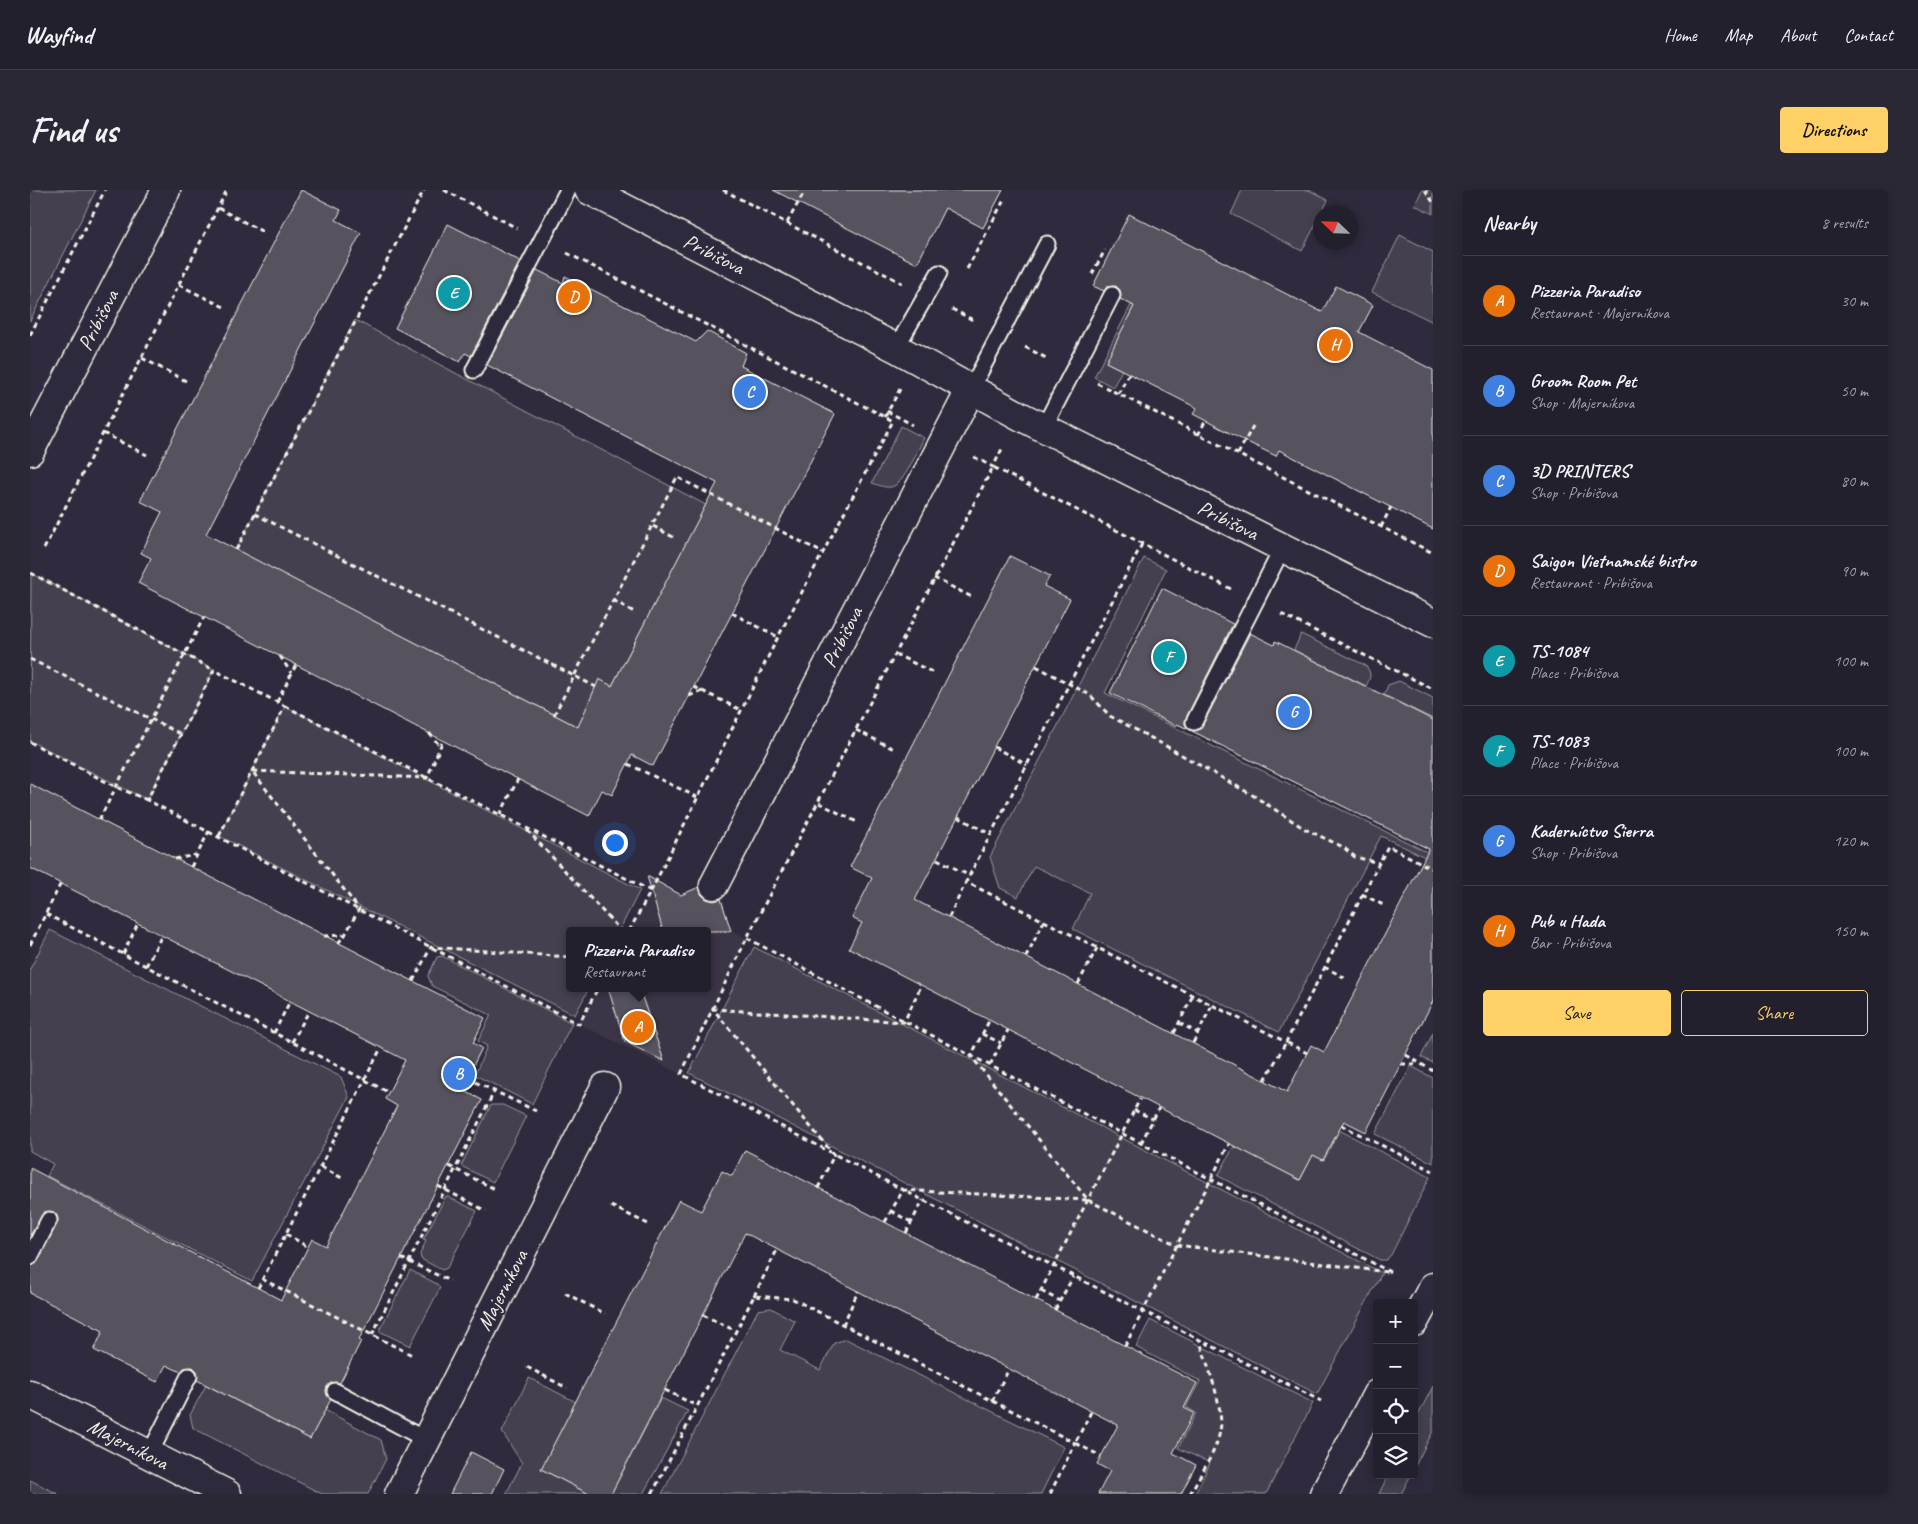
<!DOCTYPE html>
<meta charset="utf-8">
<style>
:root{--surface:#23202e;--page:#2b2836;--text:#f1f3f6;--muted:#a3a3aa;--line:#403e4a;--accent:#ffd166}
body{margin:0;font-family:Caveat,sans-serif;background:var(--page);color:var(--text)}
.controls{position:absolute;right:15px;bottom:15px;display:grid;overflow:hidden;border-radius:5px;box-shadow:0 2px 12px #0003}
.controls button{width:45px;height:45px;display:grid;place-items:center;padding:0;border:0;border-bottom:1px solid var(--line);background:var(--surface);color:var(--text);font:25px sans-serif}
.compass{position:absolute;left:1283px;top:15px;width:45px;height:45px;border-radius:50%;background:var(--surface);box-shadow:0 2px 12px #0003;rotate:293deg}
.you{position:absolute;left:584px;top:652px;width:18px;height:18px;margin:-12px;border:4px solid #fff;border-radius:50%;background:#1a73e8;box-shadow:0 0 0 8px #1a73e833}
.badge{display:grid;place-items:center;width:32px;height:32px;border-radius:50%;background:var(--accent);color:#fff;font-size:16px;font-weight:700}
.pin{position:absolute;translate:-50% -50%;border:2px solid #fff;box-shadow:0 1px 5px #0006}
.popup{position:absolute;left:536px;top:737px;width:145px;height:65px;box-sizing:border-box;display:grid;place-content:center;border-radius:5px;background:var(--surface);filter:drop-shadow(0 1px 4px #0005);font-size:16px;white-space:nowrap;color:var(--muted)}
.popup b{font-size:19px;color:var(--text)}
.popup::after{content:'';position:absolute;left:50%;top:100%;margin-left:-10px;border:10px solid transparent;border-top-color:var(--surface)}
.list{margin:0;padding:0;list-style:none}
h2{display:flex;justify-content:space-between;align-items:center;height:65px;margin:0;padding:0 20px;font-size:21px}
h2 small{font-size:16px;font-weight:400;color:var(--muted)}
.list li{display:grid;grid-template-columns:32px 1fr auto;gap:15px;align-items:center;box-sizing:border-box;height:90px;padding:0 20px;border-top:1px solid var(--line)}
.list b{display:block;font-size:19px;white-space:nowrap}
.list p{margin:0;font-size:16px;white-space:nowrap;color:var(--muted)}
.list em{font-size:16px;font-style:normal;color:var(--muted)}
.actions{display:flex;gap:10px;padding:15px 20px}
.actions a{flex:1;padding:11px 0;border:1px solid var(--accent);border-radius:5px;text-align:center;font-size:18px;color:var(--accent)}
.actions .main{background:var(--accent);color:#111}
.icon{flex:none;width:28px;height:28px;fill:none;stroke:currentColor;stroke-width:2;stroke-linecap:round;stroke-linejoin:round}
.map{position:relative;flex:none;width:1403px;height:1304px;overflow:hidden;border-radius:5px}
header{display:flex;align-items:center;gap:30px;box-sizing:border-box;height:70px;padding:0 25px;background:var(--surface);border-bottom:1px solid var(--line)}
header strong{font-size:24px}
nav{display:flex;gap:28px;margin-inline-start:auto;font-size:18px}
.intro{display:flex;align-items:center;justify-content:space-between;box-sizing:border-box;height:120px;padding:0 30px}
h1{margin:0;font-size:35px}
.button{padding:12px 22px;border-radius:5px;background:var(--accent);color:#111;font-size:18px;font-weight:700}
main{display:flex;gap:30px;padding:0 30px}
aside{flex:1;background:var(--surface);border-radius:5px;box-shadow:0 2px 12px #0003}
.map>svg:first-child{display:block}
.built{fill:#3b3647}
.green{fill:#454050;stroke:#9c989c}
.building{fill:#56525f;stroke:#f4f1e8}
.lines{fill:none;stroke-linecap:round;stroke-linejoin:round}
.service-casing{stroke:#f4f1e8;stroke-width:19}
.minor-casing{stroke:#f4f1e8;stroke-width:31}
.tertiary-casing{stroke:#f4f1e8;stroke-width:31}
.path{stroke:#f4f1e8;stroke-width:3;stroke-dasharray:5 4;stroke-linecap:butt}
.service{stroke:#2f2a3d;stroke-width:15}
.minor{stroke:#2f2a3d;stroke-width:28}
.tertiary{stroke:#2f2a3d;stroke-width:28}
.labels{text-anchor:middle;stroke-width:4;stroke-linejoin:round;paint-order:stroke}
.street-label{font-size:21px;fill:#f4f1e8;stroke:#2f2a3d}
</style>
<header>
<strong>Wayfind</strong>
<nav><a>Home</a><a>Map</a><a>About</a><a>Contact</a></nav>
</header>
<div class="intro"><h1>Find us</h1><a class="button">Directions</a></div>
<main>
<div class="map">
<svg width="1403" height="1304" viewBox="0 0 1403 1304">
<rect width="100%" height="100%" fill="#2f2a3d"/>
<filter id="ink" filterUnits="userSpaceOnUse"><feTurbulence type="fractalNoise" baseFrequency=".02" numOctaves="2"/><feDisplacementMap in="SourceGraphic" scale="10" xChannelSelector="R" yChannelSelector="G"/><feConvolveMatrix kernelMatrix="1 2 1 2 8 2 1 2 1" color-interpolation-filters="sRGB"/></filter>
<g filter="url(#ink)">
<polygon class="built" points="621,701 717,748 651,884 549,834 568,798 677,798 677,741 599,741"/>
<g class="green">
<polygon points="0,0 66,0 0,131"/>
<polygon points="1212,0 1279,0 1298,10 1272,61 1201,24"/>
<polygon points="1392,0 1403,0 1403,24 1385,15"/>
<polygon points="1370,45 1403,62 1403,132 1342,102"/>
<polygon points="1101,115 1104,116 1076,172 1092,180 1083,197 1064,187"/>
<polygon points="325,130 676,315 558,542 206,360"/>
<path d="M871,236l23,12c-6,11 -20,47 -33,49 -6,1 -13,-2 -19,-4z"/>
<polygon points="1114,368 1136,379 1075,503 1403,665 1403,671 1351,646 1249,842 1043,739 1060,703 1004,676 988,707 970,698 960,667"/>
<polygon points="1,383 184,480 117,610 0,551"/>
<path d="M1271,444l64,31c7,8 6,12 1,21l-72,-36z"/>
<polygon points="1369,491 1403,508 1403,529 1354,505 1358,495"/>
<polygon points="255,516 610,700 589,741 539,741 539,798 559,798 545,825 189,646"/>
<polygon points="20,740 311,887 319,907 222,1091 17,986 23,974 0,961 0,779"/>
<polygon points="724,757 1352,1083 1287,1204 659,883"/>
<polygon points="412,766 542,833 502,914 445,885 457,856 448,851 461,825 402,796 398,786 407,767"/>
<polygon points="1403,843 1403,873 1391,867"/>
<polygon points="1381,876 1403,888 1403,973 1345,944"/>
<polygon points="461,915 473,915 496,926 463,992 431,976"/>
<polygon points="1309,940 1400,987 1361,1065 1356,1070 1350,1070 1188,986 1204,956 1270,990 1283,965 1294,970"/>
<polygon points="416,1006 447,1021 417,1078 412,1080 391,1069 390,1064 396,1051 393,1050"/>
<polygon points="380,1080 407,1094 410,1098 380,1156 349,1141"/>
<polygon points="741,1118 765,1131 750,1160 790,1180 804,1153 816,1149 1034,1257 1011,1304 632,1304 728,1120"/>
<polygon points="1120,1130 1283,1213 1236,1304 1165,1304 1180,1273 1148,1258 1166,1223 1156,1217 1170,1191 1106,1157"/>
<polygon points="499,1188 546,1212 511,1279 559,1304 476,1304 492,1273 472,1242"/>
<polygon points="176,1195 280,1249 295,1220 351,1250 356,1269 338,1304 292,1304 163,1238 160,1225"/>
<polygon points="1403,1196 1403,1241 1384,1278 1384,1233"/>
<polygon points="631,1208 658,1221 613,1304 581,1304"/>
<polygon points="1358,1285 1381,1285 1371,1304 1349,1304"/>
<polygon points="0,1290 28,1304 0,1304"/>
</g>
<g class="building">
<polygon points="271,0 311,20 306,30 331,43 176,344 548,537 569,489 582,496 687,293 457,175 507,80 533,93 535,86 666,152 677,141 716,163 711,176 805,224 623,576 602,565 582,605 572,600 559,626 108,393 121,368 111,363 132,322 110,311"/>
<polygon points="743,0 973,0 953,38 915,18 887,74"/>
<polygon points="1099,24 1292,122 1306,96 1343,115 1329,142 1403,180 1403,339 1249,260 1246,266 1209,248 1163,224 1167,218 1076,172 1104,116 1090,109 1090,100 1086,96 1077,97 1074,101 1063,96"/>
<polygon points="418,34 490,71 441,166 435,163 430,172 365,138"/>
<polygon points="980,366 1020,386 1014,396 1040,409 885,710 1257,902 1281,855 1294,862 1399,659 1162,541 1169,540 1172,536 1220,443 1244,455 1245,451 1403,530 1403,811 1336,942 1314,931 1293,970 1283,965 1270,990 819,758 832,733 822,728 842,688 820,677"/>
<polygon points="1132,398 1203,434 1156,528 1155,533 1158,539 1147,534 1146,536 1080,503"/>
<polygon points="0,594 455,828 443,853 452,858 431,899 452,910 329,1150 331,1151 310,1193 301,1193 297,1197 297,1205 301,1209 280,1249 167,1190 167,1181 163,1177 154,1178 151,1182 136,1175 127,1192 64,1160 73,1141 0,1103 0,1076 8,1071 28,1030 24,1022 14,1022 0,1046 0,978 251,1110 282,1049 296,1056 367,916 355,909 375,870 0,678"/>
<polygon points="617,686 651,705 669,697 671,704 676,709 684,711 691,709 701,741 633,741"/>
<polygon points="578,798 604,798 610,801 634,871 595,852"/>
<polygon points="715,960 1167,1193 1154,1218 1164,1223 1143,1263 1166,1275 1151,1304 1068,1304 1080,1281 1067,1274 1088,1235 715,1043 581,1304 559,1304 511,1279 649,1010 671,1021 692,981 702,986"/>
<polygon points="441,1262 474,1279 462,1304 420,1304"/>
</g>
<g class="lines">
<defs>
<g id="service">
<polyline points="866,158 909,83"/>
<polyline points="444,180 538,0"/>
<polyline points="941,199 1017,54"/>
<polyline points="1014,237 1082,105"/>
<polyline points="1164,532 1253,357"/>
<polyline points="0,1067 19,1030"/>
<polyline points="305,1201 396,1250"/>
<polyline points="119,1265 159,1186"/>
</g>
<g id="minor">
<polyline points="559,0 866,158 990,226 1403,433"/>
<polyline points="0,261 136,0"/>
<polyline points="684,695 941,199"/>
<polyline points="369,1304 575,897"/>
</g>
<g id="tertiary">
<polyline points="1384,1132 1403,1097"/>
<polyline points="0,1204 197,1304"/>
<polyline points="1294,1304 1347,1204"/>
</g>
</defs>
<use href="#service" class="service-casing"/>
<use href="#minor" class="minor-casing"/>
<use href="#tertiary" class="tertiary-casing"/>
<g class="path">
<polyline points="414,0 487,38"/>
<polyline points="693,0 872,93"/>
<polyline points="1395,0 1403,12"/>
<polyline points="188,18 233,42"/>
<polyline points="757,33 773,4"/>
<polyline points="537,63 863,231 748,447 621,701 599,741"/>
<polyline points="937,79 974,10"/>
<polyline points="1062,84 1075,60"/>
<polyline points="149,95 194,117"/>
<polyline points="922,119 945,131"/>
<polyline points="0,145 75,0"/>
<polyline points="995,157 1018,169"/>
<polyline points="112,168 156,191"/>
<polyline points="1067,193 1403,363"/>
<polyline points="1088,204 1099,184"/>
<polyline points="857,221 883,235"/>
<polyline points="855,227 870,199"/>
<polyline points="73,243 117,265"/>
<polyline points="1168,245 1176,230"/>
<polyline points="1208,264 1223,236"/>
<polyline points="944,267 963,277 973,257"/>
<polyline points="225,324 566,497"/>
<polyline points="623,336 643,347"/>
<polyline points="1351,337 1361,317"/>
<polyline points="1112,354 936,692 1256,852 1358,656 1403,679"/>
<polyline points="14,359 197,0"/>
<polyline points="206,360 394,0"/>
<polyline points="1,383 184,480"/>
<polyline points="904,388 942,407"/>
<polyline points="1201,399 963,277 717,748 651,884 873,1000 1291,1211"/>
<polyline points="583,410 604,422"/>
<polyline points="702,423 748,447"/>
<polyline points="1251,424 1403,499"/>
<polyline points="865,464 904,483"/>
<polyline points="250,466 261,483"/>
<polyline points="0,469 151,544"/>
<polyline points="1006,476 1060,505 1080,526 1127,551 1224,606 1275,639 1313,657 1325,667 1349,673"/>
<polyline points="664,497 711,520"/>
<polyline points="659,506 672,501"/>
<polyline points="247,512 266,475"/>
<polyline points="255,516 621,701"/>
<polyline points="524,525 647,287 793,363"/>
<polyline points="826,540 864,559"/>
<polyline points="399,543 410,556"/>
<polyline points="0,552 86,597 117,610"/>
<polyline points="964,557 997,575"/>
<polyline points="598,574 667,607"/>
<polyline points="789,613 827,632"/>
<polyline points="470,625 488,589"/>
<polyline points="928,627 962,645"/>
<polyline points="69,630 174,427"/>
<polyline points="497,640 591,741"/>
<polyline points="189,646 255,516 184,480 117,610 549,834 568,798"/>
<polyline points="145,669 166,665"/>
<polyline points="907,669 940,686"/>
<polyline points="161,677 179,641"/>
<polyline points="1332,704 1353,715"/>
<polyline points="16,724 358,902"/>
<polyline points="919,727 936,692"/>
<polyline points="294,746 315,745"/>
<path d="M717,748c213,114 429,222 643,334"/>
<polyline points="308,753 315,745 329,719 222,581 397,588 413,550"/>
<polyline points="0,755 31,693"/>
<polyline points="93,764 108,733"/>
<polyline points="996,767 1014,731"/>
<polyline points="116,776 132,745"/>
<polyline points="1294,777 1316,788"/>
<polyline points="383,791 401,757 539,767"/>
<polyline points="1048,794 1067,758"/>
<polyline points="1149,833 1168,843"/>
<polyline points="244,843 260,811"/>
<polyline points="1144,843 1163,805"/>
<polyline points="952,844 971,853"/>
<polyline points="262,852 279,821"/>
<polyline points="1163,853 1182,815"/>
<polyline points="1376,865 1403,881"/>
<polyline points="1371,874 1388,874"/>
<polyline points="960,875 978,840"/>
<polyline points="437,888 506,921"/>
<polyline points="1235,890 1256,852 1277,863"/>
<polyline points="1104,920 1123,929"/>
<polyline points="1311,935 1403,981"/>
<polyline points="1111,953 1129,918"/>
<polyline points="419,976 467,1000"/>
<polyline points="291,977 314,989"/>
<polyline points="408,996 456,1021"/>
<polyline points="788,998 804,965 683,819 874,832 891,796"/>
<polyline points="1058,1010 1147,1055 1357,1082"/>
<polyline points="581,1016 620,1035"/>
<polyline points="861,1021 881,1032"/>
<polyline points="855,1032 873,1000 1058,1010 941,866 959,831"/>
<polyline points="876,1043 893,1010"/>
<polyline points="256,1044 278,1057"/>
<polyline points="371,1068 420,1091"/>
<polyline points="232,1089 384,1166"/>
<polyline points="228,1098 351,858"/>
<polyline points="1011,1101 1030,1111"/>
<polyline points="535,1103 575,1124"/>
<polyline points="724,1106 747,1060"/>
<polyline points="1006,1110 1110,909"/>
<polyline points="1025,1120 1043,1087"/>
<polyline points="673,1125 706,1141"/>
<polyline points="813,1135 828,1101"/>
<polyline points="342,1145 464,902"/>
<polyline points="1095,1156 1199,954"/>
<polyline points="497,1177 537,1198"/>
<polyline points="635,1200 667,1216"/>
<polyline points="962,1211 979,1179"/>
<polyline points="1061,1222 1045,1253 1071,1266"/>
<polyline points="622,1304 724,1106 763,1109 1045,1253 1020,1304"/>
<path d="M1160,1304c10,-20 26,-41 30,-63 5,-21 -14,-69 -20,-90"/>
</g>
<use href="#service" class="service"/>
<use href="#minor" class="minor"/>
<use href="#tertiary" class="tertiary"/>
</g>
</g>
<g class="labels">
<g class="street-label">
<text transform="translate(684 64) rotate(27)" y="7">Pribišova</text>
<text transform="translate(68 130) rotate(-63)" y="7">Pribišova</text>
<text transform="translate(1198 330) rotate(26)" y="7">Pribišova</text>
<text transform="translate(812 447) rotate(-63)" y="7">Pribišova</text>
<text transform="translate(472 1100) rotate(-63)" y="7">Majerníkova</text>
<text transform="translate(98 1254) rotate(27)" y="7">Majerníkova</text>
</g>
</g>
</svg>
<div class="controls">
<button>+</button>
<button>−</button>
<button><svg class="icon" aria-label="locate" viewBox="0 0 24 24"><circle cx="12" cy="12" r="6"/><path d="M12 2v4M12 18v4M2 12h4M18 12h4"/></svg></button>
<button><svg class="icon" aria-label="layers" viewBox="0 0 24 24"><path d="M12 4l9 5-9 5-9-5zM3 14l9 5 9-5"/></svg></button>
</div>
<svg class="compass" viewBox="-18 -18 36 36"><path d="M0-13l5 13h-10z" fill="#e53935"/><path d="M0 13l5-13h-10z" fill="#a3a3aa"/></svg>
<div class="you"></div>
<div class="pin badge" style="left:608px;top:837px;background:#e8710a">A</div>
<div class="popup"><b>Pizzeria Paradiso</b>Restaurant</div>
<div class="pin badge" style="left:429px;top:884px;background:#3f7fe0">B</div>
<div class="pin badge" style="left:720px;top:202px;background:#3f7fe0">C</div>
<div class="pin badge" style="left:544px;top:107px;background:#e8710a">D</div>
<div class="pin badge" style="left:424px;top:103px;background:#0f9aa8">E</div>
<div class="pin badge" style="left:1139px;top:467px;background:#0f9aa8">F</div>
<div class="pin badge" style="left:1264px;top:522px;background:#3f7fe0">G</div>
<div class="pin badge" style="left:1305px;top:155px;background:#e8710a">H</div>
</div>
<aside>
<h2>Nearby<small>8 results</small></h2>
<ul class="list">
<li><span class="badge" style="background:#e8710a">A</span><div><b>Pizzeria Paradiso</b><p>Restaurant · Majerníkova</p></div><em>30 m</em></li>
<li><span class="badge" style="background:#3f7fe0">B</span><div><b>Groom Room Pet</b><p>Shop · Majerníkova</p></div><em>50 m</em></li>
<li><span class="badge" style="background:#3f7fe0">C</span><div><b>3D PRINTERS</b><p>Shop · Pribišova</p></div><em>80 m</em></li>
<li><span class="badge" style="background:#e8710a">D</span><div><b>Saigon Vietnamské bistro</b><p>Restaurant · Pribišova</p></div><em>90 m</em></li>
<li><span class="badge" style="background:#0f9aa8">E</span><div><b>TS-1084</b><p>Place · Pribišova</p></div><em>100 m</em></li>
<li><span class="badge" style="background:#0f9aa8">F</span><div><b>TS-1083</b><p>Place · Pribišova</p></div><em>100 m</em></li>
<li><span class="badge" style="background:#3f7fe0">G</span><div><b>Kaderníctvo Sierra</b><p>Shop · Pribišova</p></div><em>120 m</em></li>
<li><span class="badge" style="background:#e8710a">H</span><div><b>Pub u Hada</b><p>Bar · Pribišova</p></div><em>150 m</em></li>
</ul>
<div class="actions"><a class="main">Save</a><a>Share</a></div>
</aside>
</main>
